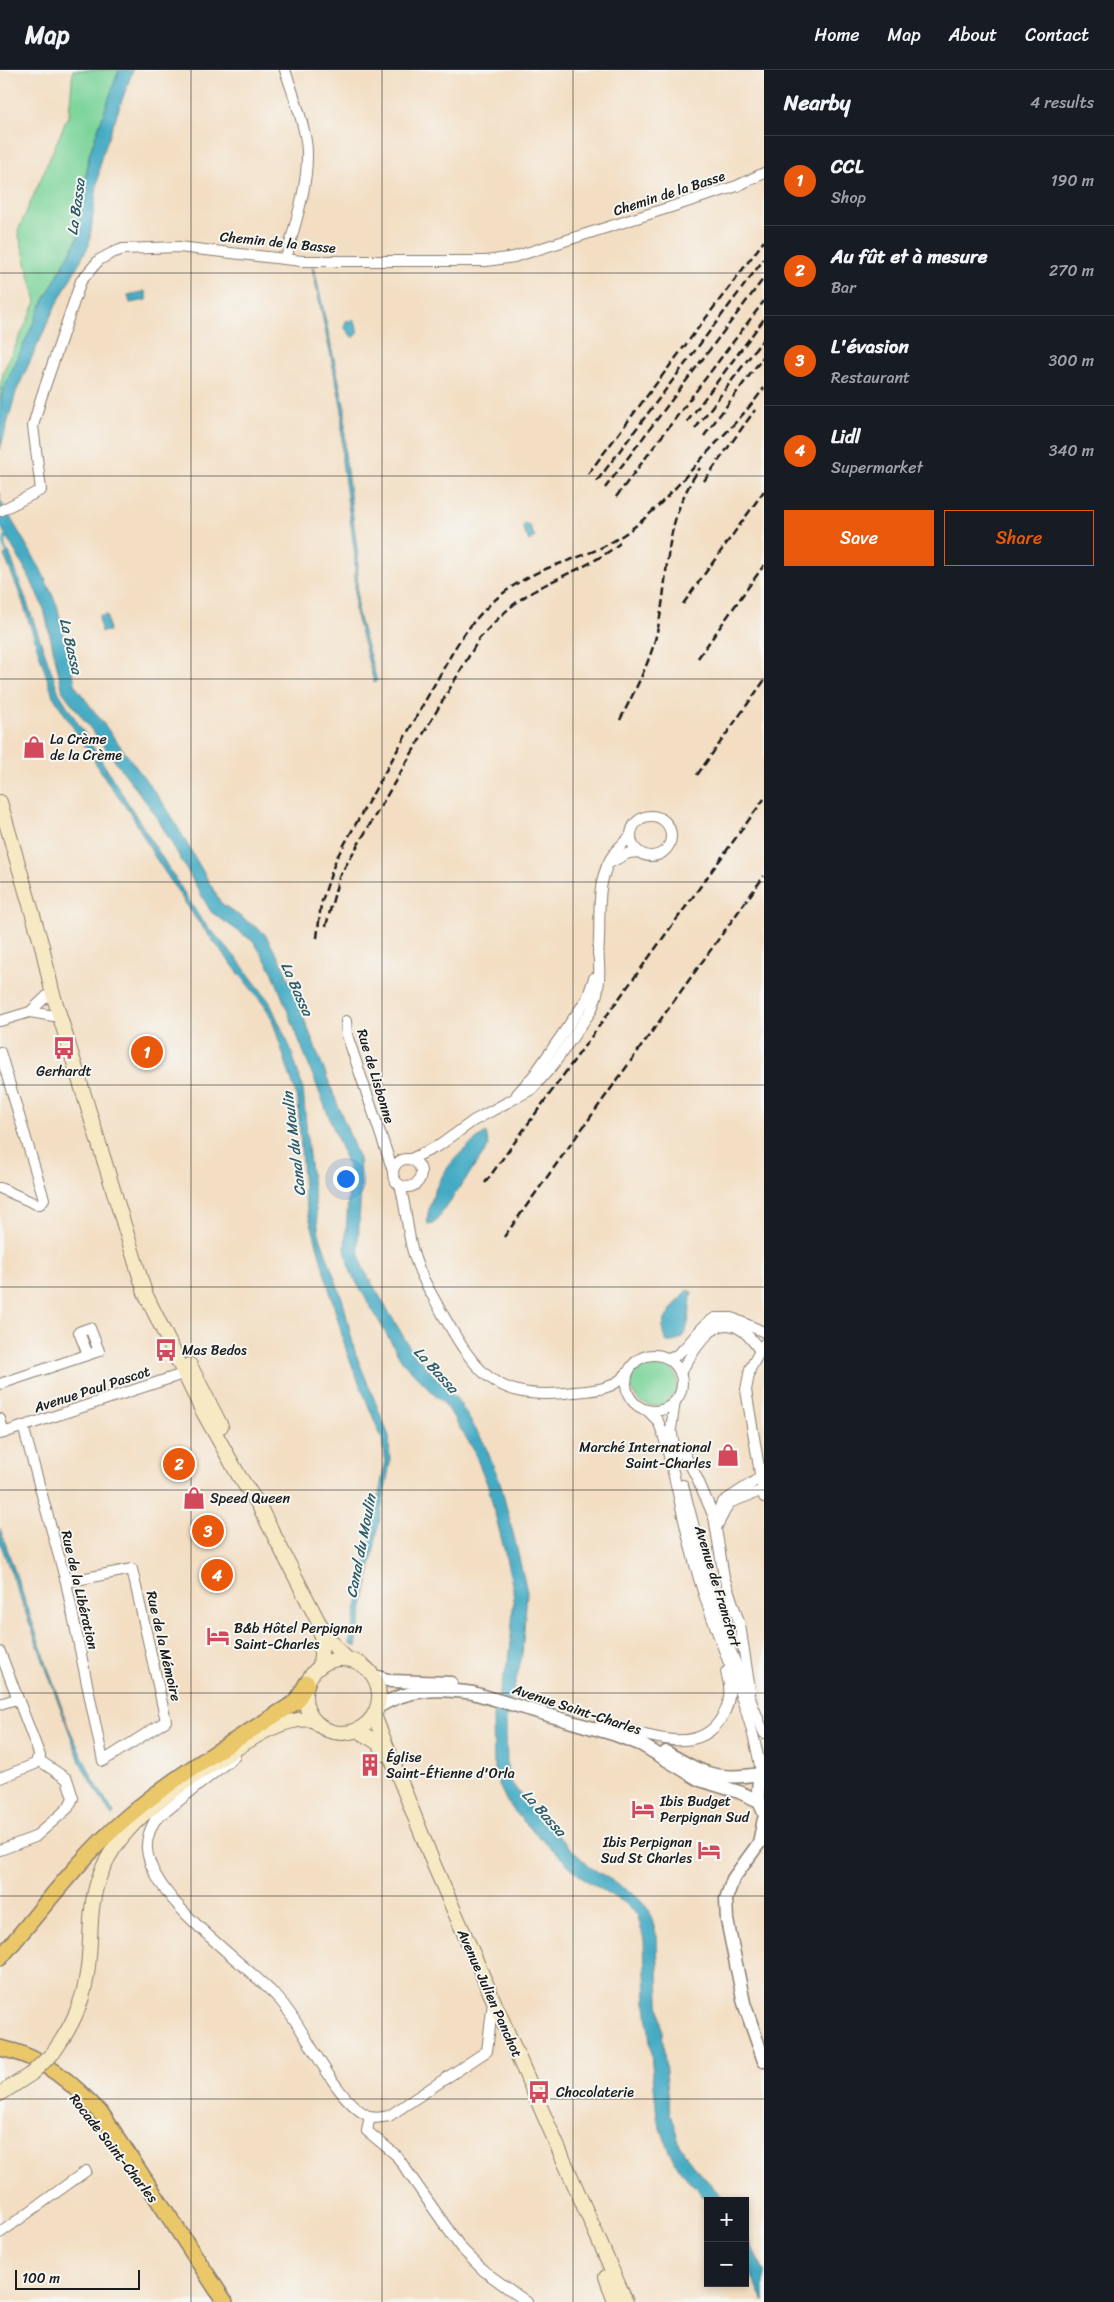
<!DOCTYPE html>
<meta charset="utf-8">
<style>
:root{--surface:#171b24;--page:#20242c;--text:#f1f3f6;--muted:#9ea1a6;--line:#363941;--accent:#ea580c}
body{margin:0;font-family:Sriracha,sans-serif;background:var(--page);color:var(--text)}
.controls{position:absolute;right:15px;bottom:15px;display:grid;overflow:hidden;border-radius:0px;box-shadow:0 2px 8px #0003}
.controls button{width:45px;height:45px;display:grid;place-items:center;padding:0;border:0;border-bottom:1px solid var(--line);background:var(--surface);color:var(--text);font:25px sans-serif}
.scale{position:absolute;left:15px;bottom:12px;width:125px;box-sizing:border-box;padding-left:5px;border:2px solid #1c1c1c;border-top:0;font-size:14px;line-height:18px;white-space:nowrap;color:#1c1c1c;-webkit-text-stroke:4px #f6f6f2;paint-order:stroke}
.you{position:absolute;left:345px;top:1108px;width:18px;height:18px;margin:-12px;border:4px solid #fff;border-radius:50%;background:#1a73e8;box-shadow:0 0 0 8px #1a73e833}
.badge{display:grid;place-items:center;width:32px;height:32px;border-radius:50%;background:var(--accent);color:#fff;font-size:16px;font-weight:700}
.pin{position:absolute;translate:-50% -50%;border:2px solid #fff;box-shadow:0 1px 5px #0006}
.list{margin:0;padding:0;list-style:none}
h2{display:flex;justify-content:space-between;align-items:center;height:65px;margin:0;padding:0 20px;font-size:21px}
h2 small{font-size:16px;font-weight:400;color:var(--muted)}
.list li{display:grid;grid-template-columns:32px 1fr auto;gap:15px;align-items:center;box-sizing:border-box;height:90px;padding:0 20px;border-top:1px solid var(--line)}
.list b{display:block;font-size:19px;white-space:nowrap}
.list p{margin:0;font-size:16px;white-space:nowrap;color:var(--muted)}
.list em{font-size:16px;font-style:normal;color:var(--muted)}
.actions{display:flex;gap:10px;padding:15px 20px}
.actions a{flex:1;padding:11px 0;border:1px solid var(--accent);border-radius:0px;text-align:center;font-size:18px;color:var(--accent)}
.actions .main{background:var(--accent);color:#fff}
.map{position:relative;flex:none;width:764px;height:2232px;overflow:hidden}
header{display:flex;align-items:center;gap:30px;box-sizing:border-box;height:70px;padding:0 25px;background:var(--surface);border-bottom:1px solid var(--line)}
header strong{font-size:24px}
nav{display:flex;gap:28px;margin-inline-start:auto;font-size:18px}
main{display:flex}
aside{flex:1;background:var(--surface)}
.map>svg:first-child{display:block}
.green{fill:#7bd49a;stroke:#4c785b}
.water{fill:#45abc4;stroke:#306470}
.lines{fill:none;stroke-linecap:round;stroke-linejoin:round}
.stream{stroke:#45abc4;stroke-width:2.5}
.minor-casing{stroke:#887d70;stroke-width:12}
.tertiary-casing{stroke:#887d70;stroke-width:15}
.secondary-casing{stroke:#887d70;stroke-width:16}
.primary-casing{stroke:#887d70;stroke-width:18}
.minor{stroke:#fff;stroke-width:10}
.tertiary{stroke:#fff;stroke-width:12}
.secondary{stroke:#f7e9c3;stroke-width:14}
.primary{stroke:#eac769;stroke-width:15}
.rail{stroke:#1c1c1c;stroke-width:2.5;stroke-dasharray:8 4;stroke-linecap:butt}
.secondary-bridge-casing{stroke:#887d70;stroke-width:16;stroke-linecap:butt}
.secondary-bridge{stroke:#f7e9c3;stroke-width:14}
.grid{fill:none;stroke:#1c1c1c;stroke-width:1;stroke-opacity:0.55}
.labels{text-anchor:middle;stroke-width:4;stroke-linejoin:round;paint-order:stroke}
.street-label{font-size:14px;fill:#1c1c1c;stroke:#f6f6f2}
.poi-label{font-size:14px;fill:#1c1c1c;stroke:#f6f6f2;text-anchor:start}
.water-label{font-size:15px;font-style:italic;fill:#2e5c68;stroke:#f6f6f2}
</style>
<header>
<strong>Map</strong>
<nav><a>Home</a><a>Map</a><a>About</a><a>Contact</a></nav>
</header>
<main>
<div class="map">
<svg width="764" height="2232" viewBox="0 0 764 2232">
<rect width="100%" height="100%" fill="#f6f6f2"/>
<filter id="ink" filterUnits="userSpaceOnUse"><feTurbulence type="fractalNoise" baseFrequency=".02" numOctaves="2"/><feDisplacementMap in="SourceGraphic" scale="10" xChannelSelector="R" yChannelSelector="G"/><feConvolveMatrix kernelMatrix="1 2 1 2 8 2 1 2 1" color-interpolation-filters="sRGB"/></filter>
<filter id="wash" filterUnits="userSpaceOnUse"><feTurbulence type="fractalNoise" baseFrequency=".0096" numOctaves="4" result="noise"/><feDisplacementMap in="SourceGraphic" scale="20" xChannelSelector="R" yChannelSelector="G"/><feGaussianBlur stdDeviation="1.12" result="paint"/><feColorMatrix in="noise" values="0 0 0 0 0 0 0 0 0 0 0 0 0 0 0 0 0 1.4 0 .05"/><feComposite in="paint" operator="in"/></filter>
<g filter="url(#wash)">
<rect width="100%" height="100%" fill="#f3dec3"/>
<g class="green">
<polygon points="73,0 119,0 89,85 77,170 42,234 0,331 0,317 4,300 36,232 18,161 69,44"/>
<circle cx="654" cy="1313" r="23"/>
</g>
<g class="water">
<polygon points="119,0 133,0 101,88 89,175 54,239 16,322 0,380 0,331 4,318 42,234 77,170 89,85"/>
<polygon points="312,197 314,197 317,211 345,339 345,385 358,486 357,541 377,611 374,612 355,542 355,485 342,391 342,340"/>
<polygon points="145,221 147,230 130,233 128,225"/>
<polygon points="353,250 356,253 358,264 353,268 344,257 346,251"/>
<polygon points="0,423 0,430 40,498 57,535 76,617 166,737 221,833 264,863 283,895 359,1089 361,1115 358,1176 363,1198 413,1283 457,1329 484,1373 500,1412 516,1475 527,1522 522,1586 506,1650 507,1698 511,1712 532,1741 590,1797 634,1824 649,1840 657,1867 659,1931 670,2043 681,2077 692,2094 726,2131 708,2131 681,2102 669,2082 657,2046 646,1932 644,1870 638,1846 626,1834 582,1808 522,1750 507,1732 500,1717 494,1700 493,1648 510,1583 514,1523 504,1479 488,1416 473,1379 447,1337 402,1291 351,1203 345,1178 349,1115 347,1093 272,901 254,872 211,842 155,744 63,622 44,539 28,504 0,455"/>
<polygon points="525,454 529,455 535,467 529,471 522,457"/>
<polygon points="9,482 59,623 200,848 237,889 269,931 290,977 303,1019 308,1078 319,1164 343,1231 355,1282 389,1366 390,1393 356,1577 350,1574 385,1393 382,1369 347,1283 309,1146 304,1124 298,1031 273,952 264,935 196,849 153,784 133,747 111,717 53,626 21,527 4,485"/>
<polygon points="107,545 109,561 101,562 99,546"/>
<path d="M486,1063l3,13 -55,78 -6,1c-2,-8 1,-15 3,-23 9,-31 28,-51 55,-69z"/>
<path d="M688,1220l4,2c-4,16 1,53 -25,50 -14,-18 10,-39 21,-52z"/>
<polygon points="0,1458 68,1656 94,1711 114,1743 112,1746 82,1697 0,1472"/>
<polygon points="745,2163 764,2201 764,2231 745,2192"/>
</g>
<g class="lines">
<polyline class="stream" points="6,464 4,476 8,485"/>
</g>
</g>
<g filter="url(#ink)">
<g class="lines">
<defs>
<g id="minor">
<path d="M285,0c8,24 23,62 22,86 0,35 -13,70 -21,103"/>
<polyline points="0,441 41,420 33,356 41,328 81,211 99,190 112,183 123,179 179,177 302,191 486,191 514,187 737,116 764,103"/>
<circle cx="651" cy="766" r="20"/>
<polyline points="609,793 629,783 639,782"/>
<path d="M598,884c4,-34 -5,-73 17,-102 5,-6 11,-11 16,-17"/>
<polyline points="30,942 52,921"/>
<polyline points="0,951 30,942 60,947"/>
<polyline points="346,951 347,965 393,1101"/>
<polyline points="0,982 44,1129 40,1134 36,1134 0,1118"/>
<polyline points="517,1024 534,1005 587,929 594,908"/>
<path d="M411,1089l29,-14 33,-24 59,-32 21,-24 38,-54c10,-21 9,-40 7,-63"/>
<circle cx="407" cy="1103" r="14"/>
<path d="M400,1115c6,22 7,45 13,67 6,22 18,41 29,61 32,56 51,87 122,80 23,-3 47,0 63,-20"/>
<polyline points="764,1274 750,1299 746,1320 764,1427"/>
<circle cx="654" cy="1313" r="28"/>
<path d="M670,1289c21,-11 26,-31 45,-41h17l32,14"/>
<path d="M680,1303c23,-37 45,-75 80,-22"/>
<polyline points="0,1314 99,1281 90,1258 79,1262 88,1285"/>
<polyline points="675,1331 671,1359 676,1386"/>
<path d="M647,1340l11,11 5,13c15,50 22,101 38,151 19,62 50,122 60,187"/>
<polyline points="0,1349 4,1363"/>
<polyline points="23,1356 66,1512 103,1691 166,1651 132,1499 66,1512"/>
<polyline points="0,1364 189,1302"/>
<polyline points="674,1377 685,1385 697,1408 714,1447 724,1507 740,1555 750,1620"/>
<polyline points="683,1415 711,1523 728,1574 764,1663"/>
<polyline points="714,1447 723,1432 761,1407"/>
<polyline points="716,1458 729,1433 763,1420"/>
<polyline points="0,1582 40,1686 35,1694 0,1708"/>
<polyline points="0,1634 16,1629"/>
<path d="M603,1653c38,9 94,37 119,-6 9,-15 9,-29 4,-45"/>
<path d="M235,1686l-80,64c-5,9 -9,18 -8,29 4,51 97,113 131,149 28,29 56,105 93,119 6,2 12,0 18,-1l98,-65 6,-49"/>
<polyline points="0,1780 35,1767 68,1738 73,1728 67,1709 37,1689"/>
<polyline points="370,2046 367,2061 396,2085 461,2178 484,2201 527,2232"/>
<polyline points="0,2163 86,2101"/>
</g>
<g id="tertiary">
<polyline points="374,1606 391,1611 451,1613"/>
<path d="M378,1637c30,-19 61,-19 95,-14l140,41 29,11 58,35 39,12 20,9"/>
<path d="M666,1682c38,22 50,29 94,22"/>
<path d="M764,1698c-9,15 -7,30 0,45"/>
<polyline points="764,1770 759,1773 733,1809 726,1829 727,1850 744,1933 764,1991"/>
<polyline points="759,1773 764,1749"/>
</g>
<g id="secondary">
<polyline points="0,732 42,876 52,921 145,1223 201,1338 239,1406 260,1437"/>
<polyline points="190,1295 221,1356"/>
<polyline points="256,1430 318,1551 335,1577 347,1589"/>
<polyline points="319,1557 322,1572 320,1596"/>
<circle cx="342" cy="1626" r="37"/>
<polyline points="374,1645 434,1795 626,2232"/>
<polyline points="357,1660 378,1673 384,1684"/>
<path d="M53,1983c17,-24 30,-48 34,-79 5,-29 1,-61 10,-90 17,-59 76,-94 125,-126 26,-17 59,-42 92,-38"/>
<polyline points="0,2024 31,2004"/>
<polyline points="606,2207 615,2232"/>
</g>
<g id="primary">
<path d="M0,1888c40,-46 80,-101 127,-141 52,-44 111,-78 169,-115l11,-19"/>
<path d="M0,1978c43,8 74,36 103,68l122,186"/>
</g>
</defs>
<use href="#minor" class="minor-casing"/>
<use href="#tertiary" class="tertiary-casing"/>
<use href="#secondary" class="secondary-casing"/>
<use href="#primary" class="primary-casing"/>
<use href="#minor" class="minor"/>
<use href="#tertiary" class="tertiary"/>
<use href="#secondary" class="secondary"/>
<use href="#primary" class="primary"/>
<g class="rail">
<polyline points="687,352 764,249"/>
<polyline points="695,359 764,268"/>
<polyline points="704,366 764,286"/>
<polyline points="588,404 764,171"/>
<polyline points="597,411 764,189"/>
<polyline points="704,411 755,340"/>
<polyline points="605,418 764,208"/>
<polyline points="616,427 764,231"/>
<polyline points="683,534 764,421"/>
<polyline points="698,588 764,495"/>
<path d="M620,650c14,-28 30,-57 37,-88 14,-61 4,-108 43,-164"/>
<polyline points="697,705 764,611"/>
<path d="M326,856l13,-49 140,-238c16,-18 33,-36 55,-48 29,-17 60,-26 86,-48"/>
<path d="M317,868l4,-34 15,-45 119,-211c23,-37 52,-64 93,-80 23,-9 47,-15 67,-28 36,-21 63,-56 91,-86 20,-22 41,-42 58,-66"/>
<polyline points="485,1113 764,729"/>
<polyline points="504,1167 764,806"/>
</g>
<defs>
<polyline id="secondary-bridge" points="31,2004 53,1983"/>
</defs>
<use href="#secondary-bridge" class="secondary-bridge-casing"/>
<use href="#secondary-bridge" class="secondary-bridge"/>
</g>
</g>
<path class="grid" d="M191,0v2232M382,0v2232M573,0v2232M0,203h764M0,406h764M0,609h764M0,812h764M0,1015h764M0,1217h764M0,1420h764M0,1623h764M0,1826h764M0,2029h764"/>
<defs>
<symbol id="shop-bare" viewBox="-9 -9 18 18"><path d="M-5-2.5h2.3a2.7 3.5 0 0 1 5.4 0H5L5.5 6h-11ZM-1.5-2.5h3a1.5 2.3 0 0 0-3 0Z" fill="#d1495b" stroke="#f6f6f2" stroke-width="2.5" paint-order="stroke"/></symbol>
<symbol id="bus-bare" viewBox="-9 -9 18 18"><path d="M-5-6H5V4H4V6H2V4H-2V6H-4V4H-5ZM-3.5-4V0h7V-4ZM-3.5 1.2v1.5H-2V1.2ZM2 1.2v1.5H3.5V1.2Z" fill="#d1495b" stroke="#f6f6f2" stroke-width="2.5" paint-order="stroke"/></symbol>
<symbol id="hotel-bare" viewBox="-9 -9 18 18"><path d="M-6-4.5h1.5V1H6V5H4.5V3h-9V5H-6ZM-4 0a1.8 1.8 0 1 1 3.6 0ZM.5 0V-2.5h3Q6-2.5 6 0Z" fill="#d1495b" stroke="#f6f6f2" stroke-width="2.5" paint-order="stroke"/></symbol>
<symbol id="building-bare" viewBox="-9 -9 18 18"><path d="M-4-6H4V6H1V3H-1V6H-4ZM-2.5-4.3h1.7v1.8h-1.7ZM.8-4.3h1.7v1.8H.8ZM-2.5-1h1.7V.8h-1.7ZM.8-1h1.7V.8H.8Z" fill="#d1495b" stroke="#f6f6f2" stroke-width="2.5" paint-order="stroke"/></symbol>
</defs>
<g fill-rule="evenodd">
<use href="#shop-bare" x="18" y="661" width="32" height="32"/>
<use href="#bus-bare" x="48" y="962" width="32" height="32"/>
<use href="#bus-bare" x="150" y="1264" width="32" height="32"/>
<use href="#shop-bare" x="712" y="1369" width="32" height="32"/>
<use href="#shop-bare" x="178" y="1412" width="32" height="32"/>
<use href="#hotel-bare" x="202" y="1550" width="32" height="32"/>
<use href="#building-bare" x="354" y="1679" width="32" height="32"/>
<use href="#hotel-bare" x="627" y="1723" width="32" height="32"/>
<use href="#hotel-bare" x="693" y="1764" width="32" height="32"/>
<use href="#bus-bare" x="523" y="2006" width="32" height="32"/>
</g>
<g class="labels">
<g class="street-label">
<text transform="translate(669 123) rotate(-18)" y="5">Chemin de la Basse</text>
<text transform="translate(278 172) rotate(6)" y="5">Chemin de la Basse</text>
<text transform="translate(376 1006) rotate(73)" y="5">Rue de Lisbonne</text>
<text transform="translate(92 1319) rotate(-18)" y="5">Avenue Paul Pascot</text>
<text transform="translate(718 1516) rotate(73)" y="5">Avenue de Francfort</text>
<text transform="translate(80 1520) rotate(77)" y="5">Rue de la Libération</text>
<text transform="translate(164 1576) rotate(77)" y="5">Rue de la Mémoire</text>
<text transform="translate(577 1639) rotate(18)" y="5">Avenue Saint-Charles</text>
<text transform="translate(490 1923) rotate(66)" y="5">Avenue Julien Panchot</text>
<text transform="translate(114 2078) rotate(52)" y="5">Rocade Saint-Charles</text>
</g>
<g class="poi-label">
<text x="50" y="674">La Crème<tspan x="50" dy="16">de la Crème</tspan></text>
<text x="64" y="1006" text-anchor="middle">Gerhardt</text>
<text x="182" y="1285">Mas Bedos</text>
<text x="711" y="1382" text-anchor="end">Marché International<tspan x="711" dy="16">Saint-Charles</tspan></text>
<text x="210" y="1433">Speed Queen</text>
<text x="234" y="1563">B&amp;b Hôtel Perpignan<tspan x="234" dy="16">Saint-Charles</tspan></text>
<text x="386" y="1692">Église<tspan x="386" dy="16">Saint-Étienne d'Orla</tspan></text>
<text x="660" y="1736">Ibis Budget<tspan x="660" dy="16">Perpignan Sud</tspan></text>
<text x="692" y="1777" text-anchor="end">Ibis Perpignan<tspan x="692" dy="16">Sud St Charles</tspan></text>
<text x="556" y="2027">Chocolaterie</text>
</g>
<g class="water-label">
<text transform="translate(76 137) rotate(-82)" y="5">La Bassa</text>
<text transform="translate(71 576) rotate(77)" y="5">La Bassa</text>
<text transform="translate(297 919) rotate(66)" y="5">La Bassa</text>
<text transform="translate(294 1074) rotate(-97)" y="5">Canal du Moulin</text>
<text transform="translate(436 1300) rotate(47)" y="5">La Bassa</text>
<text transform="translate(361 1476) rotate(-79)" y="5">Canal du Moulin</text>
<text transform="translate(544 1743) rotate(48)" y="5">La Bassa</text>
</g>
</g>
</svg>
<div class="controls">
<button>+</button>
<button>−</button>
</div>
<div class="scale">100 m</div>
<div class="you"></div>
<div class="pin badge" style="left:147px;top:982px">1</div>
<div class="pin badge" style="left:179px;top:1394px">2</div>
<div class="pin badge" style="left:208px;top:1461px">3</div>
<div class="pin badge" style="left:217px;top:1505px">4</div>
</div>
<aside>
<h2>Nearby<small>4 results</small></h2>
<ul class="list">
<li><span class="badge">1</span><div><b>CCL</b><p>Shop</p></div><em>190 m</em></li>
<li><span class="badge">2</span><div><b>Au fût et à mesure</b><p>Bar</p></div><em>270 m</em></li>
<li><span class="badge">3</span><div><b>L'évasion</b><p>Restaurant</p></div><em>300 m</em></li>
<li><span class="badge">4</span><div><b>Lidl</b><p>Supermarket</p></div><em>340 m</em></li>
</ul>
<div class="actions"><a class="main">Save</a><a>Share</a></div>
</aside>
</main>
